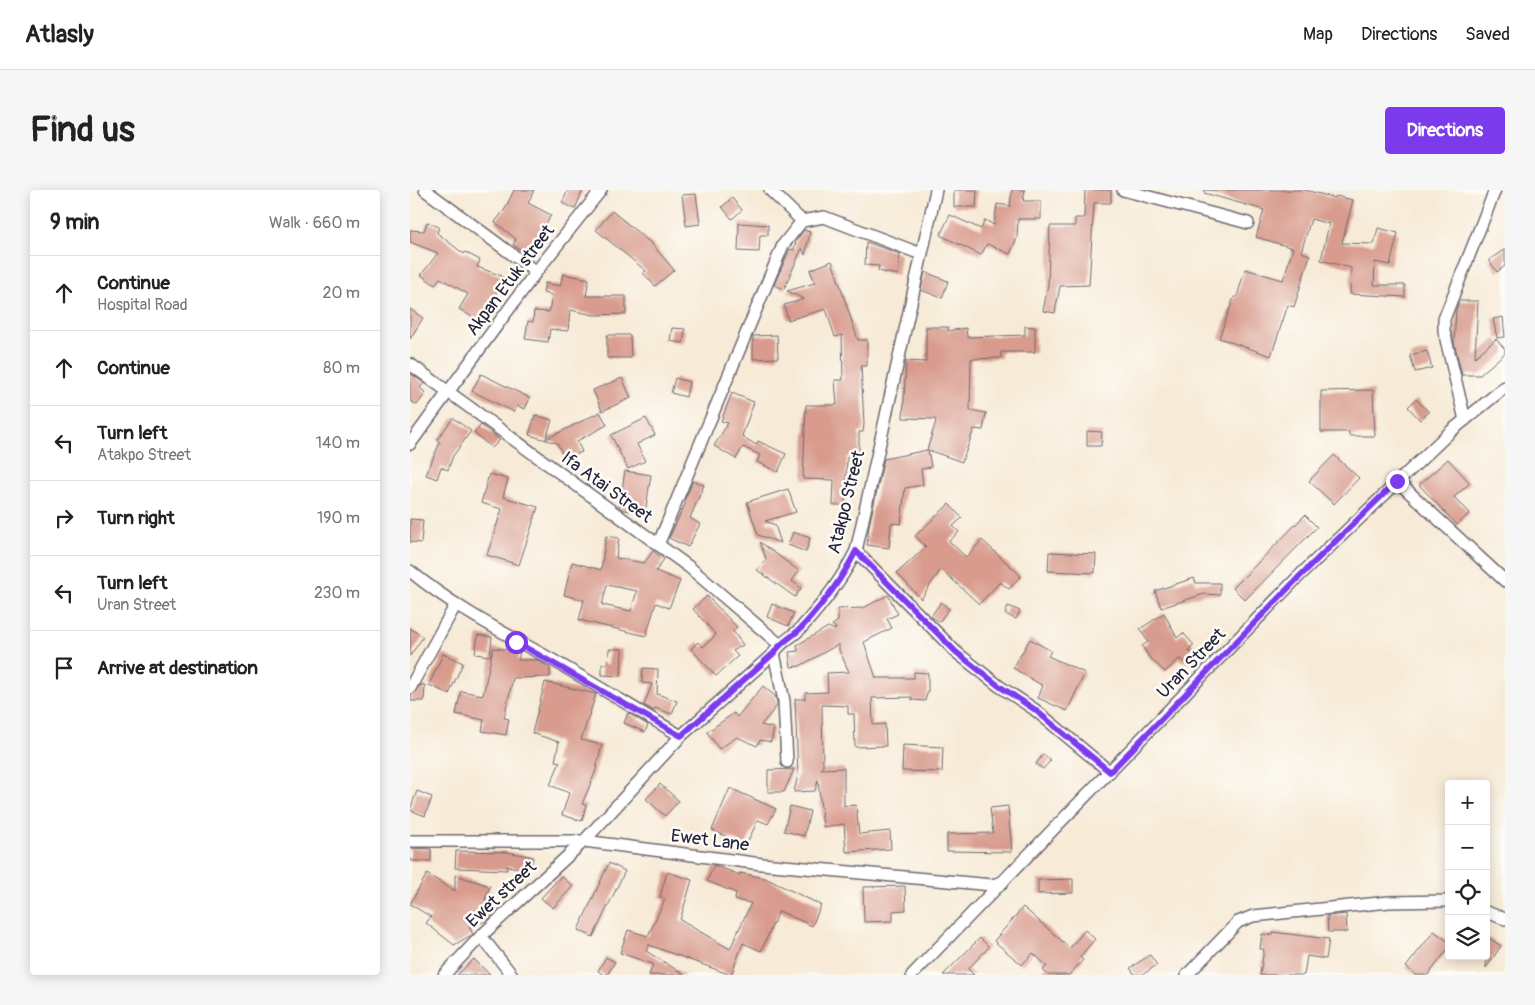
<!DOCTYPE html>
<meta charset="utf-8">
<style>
:root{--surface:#fff;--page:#f6f6f6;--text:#222;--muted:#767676;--line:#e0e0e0;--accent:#7c3aed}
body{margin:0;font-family:Pangolin,sans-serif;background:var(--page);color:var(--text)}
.controls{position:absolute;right:15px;bottom:15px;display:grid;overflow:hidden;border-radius:5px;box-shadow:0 2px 12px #0003}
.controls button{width:45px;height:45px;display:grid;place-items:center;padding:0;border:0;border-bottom:1px solid var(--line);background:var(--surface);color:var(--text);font:25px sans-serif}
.stop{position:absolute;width:15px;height:15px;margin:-11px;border:4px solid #7c3aed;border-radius:50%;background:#fff}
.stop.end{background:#7c3aed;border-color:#fff;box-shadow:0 1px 5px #0008}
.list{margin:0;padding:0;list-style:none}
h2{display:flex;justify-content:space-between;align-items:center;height:65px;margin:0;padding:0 20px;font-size:21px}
h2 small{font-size:16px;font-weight:400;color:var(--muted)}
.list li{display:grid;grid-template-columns:32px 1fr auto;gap:15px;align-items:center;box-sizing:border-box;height:75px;padding:0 20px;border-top:1px solid var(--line)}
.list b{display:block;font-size:19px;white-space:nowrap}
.list p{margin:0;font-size:16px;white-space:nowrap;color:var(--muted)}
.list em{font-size:16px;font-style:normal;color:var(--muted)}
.icon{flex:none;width:28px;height:28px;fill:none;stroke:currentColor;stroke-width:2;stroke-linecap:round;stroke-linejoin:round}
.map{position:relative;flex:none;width:1095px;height:785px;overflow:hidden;border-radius:5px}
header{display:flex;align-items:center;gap:30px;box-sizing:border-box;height:70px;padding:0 25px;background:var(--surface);border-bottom:1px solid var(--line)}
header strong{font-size:24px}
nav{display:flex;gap:28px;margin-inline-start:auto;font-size:18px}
.intro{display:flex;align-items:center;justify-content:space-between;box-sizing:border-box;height:120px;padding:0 30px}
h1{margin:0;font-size:35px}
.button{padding:12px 22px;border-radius:5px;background:var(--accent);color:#fff;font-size:18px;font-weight:700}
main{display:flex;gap:30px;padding:0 30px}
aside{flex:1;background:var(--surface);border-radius:5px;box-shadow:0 2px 12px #0003}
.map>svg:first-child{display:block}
.building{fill:#d89b8d;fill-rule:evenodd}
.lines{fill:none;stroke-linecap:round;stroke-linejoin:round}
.minor-casing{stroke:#6d6871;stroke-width:14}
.minor{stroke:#fff;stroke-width:11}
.route{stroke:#7c3aed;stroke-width:6}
.labels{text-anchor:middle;stroke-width:5;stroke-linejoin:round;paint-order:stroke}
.street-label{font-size:18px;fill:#22223b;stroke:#fdfcf7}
</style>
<header>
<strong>Atlasly</strong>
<nav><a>Map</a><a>Directions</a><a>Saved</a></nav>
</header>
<div class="intro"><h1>Find us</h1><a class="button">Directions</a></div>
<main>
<aside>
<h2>9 min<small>Walk · 660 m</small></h2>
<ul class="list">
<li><svg class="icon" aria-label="ahead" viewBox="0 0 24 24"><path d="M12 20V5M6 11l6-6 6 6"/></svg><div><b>Continue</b><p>Hospital Road</p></div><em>20 m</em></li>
<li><svg class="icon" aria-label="ahead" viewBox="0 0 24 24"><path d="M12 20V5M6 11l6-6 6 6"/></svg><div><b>Continue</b></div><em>80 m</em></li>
<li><svg class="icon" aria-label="left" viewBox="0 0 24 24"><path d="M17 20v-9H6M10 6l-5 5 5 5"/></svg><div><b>Turn left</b><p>Atakpo Street</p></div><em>140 m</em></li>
<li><svg class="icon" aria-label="right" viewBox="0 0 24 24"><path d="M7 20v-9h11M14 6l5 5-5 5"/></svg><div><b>Turn right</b></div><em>190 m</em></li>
<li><svg class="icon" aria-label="left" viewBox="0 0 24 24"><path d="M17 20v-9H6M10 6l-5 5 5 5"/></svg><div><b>Turn left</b><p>Uran Street</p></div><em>230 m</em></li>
<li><svg class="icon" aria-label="arrive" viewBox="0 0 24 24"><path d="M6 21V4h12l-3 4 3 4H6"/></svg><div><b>Arrive at destination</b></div></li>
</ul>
</aside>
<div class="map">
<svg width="1095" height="785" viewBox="0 0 1095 785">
<rect width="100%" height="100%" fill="#fdfcf7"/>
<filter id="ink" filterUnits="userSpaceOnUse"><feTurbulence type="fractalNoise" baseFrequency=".02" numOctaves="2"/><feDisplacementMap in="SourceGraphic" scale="10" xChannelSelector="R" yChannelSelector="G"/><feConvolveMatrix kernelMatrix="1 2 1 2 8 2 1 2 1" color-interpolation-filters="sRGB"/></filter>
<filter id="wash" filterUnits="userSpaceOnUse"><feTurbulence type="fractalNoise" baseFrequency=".0096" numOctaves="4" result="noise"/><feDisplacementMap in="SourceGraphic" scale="20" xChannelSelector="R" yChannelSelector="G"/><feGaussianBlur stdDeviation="1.12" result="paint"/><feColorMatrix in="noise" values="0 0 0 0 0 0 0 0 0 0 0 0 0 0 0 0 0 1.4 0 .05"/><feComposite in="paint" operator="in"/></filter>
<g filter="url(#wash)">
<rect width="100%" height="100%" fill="#f7ead6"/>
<g id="blocks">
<g class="building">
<polygon points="104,0 124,0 118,13 141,25 120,65 103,55 106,49 85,32 95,19"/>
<polygon points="158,0 173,0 165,19 152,13"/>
<polygon points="544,0 567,0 566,17 544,17"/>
<polygon points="602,0 615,0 613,11 631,11 631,29 608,29 607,48 600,64 577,54 571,65 530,45 540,25 571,39 575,30 584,35 587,14 600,16"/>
<polygon points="675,0 701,0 701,13 684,13 679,95 650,96 645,123 633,121 638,95 640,36 665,36 665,28 674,28"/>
<polygon points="794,0 895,0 925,8 926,6 943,10 932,53 964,54 968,38 988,43 980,75 965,72 964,95 995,95 995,107 940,104 941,78 911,70 919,34 901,29 891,62 900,65 884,117 878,115 861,166 809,148 824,107 827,107 835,79 873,90 883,58 846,47 854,20 794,3"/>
<polygon points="286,4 290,34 276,36 272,5"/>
<polygon points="322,8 332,20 322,29 312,17"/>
<polygon points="202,21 242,54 264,80 245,96 233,83 236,81 186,40"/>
<polygon points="17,32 29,37 27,43 54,64 55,62 70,70 67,77 92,86 82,115 79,114 69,131 49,119 58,104 30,88 25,95 11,85 28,63 0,52 0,40 14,41"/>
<polygon points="329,33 358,35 358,45 350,45 349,62 328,61"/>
<polygon points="394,40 400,42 395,65 392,58 374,99 364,95 380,59 384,60 386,51"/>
<polygon points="456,52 490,64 488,85 468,81 469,76 455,75"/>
<polygon points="1095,59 1095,76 1087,82 1079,70"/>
<polygon points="422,71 448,150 457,150 457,176 451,176 454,234 453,242 449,242 449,267 437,267 435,315 423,315 424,290 393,289 396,215 427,215 425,190 433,190 432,145 425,147 416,119 378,130 374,115 394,109 377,101 405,93 400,80"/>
<polygon points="515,82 538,91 532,108 511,100"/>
<polygon points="153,84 179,89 176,106 216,106 216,124 184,125 160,120 158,141 140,139 138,152 115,149 118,131 123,132 124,121 139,122 142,105 133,103 135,93 150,96"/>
<polygon points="1049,111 1068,111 1065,167 1086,149 1095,159 1095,163 1070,185 1052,185 1044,152 1046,120"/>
<polygon points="0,119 13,128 0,149"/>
<polygon points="1093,127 1095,147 1087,148 1083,129"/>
<polygon points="615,136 625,137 625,162 591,162 591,168 561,169 560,220 576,223 573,240 564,239 552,272 518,260 521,277 511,279 513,295 495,298 491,334 481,333 479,358 457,355 459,336 474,269 517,260 526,231 525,229 493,228 496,171 516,172 516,137 538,137 538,141 556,138 557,147 615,145"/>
<polygon points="262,138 275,139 273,153 260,151"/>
<polygon points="197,145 220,145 221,168 197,168"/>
<polygon points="367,145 368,168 343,169 343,146"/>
<polygon points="1017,161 1022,178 1005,182 1000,165"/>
<polygon points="0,183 14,193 10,198 16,203 7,215 0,211"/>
<polygon points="71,184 120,208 115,219 107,216 104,222 62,201"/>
<polygon points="212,188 221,208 192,221 183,200"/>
<polygon points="265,188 279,192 276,207 261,203"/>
<polygon points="963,200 965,246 939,246 939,242 911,242 911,201"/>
<polygon points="322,203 344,212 332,246 346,255 348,251 376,264 368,282 347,272 350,265 333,257 326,269 304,256 318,233 311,231"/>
<polygon points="1006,209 1019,222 1010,230 998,217"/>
<polygon points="190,222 197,235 167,251 172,262 155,269 147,253 119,245 125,225 142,230 136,249"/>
<polygon points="43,228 61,241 43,266 38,280 31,277 27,289 16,285 30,252 27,250"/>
<polygon points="236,228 245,245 227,254 235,271 218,279 201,245"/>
<polygon points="71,235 90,250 82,258 64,243"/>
<polygon points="677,241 692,242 691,256 677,256"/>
<polygon points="924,265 949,288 924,314 899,291"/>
<polygon points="1038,269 1060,293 1044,307 1060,323 1047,335 1009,295"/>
<polygon points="215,281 241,285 235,323 214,320 209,317"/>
<polygon points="79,284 98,289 93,307 128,317 109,375 77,365 92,319 71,313"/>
<polygon points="283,291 294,295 280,328 290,334 278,357 259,348 276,312 274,311"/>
<polygon points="378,299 386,322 355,331 365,335 371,353 348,345 337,312"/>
<polygon points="539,314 552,328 543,336 549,342 539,351 556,367 572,350 611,386 599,399 590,392 569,414 531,379 511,409 487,383 516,357 505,346"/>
<polygon points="895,325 907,337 835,410 823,398"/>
<polygon points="0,329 13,330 11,353 0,352"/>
<polygon points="383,342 400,348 396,362 378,355"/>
<path d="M196,346l13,2 -3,20 28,5 9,-12 11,8 -8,12 24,10 -11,27 -13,-5 -10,33 -67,-16 5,-20 -20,-5 8,-33 29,8zM197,395l30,6 -6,20 -29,-6z"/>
<polygon points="350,352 389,381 382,391 391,398 385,407 347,380 356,369"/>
<polygon points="639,362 686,364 685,383 638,381"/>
<polygon points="784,388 786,393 810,393 810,405 794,404 751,418 745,401"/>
<polygon points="478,405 488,424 477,429 482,438 454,452 466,488 504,488 504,482 518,483 518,501 515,511 502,510 502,507 462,508 463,535 475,534 476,556 445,557 444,524 438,524 438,516 412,515 413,576 411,579 434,578 434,616 446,615 449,644 480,641 481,659 436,662 434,634 413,637 408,590 405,601 384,602 388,584 385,509 395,509 395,503 418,502 417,483 439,482 429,460 429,454 390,476 381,477 379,462 388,461 387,455 418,437 425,440 426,438 422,435 428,431 428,419 453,418"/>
<polygon points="297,406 327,437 323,441 333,455 323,461 328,466 306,486 281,459 288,452 293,457 306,445 283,419"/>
<polygon points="531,412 539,419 529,432 521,426"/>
<polygon points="362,414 384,423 378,436 357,427"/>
<polygon points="598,416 610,421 606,429 595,424"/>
<polygon points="754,423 767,448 773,443 784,455 778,461 788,465 784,475 769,469 755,482 739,467 732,456 738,452 730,439"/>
<polygon points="0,438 13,447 0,466"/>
<polygon points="68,445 82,447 80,466 65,464"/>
<polygon points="620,449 641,461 638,466 675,483 657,521 628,508 633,496 603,478"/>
<polygon points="83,458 110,461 108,470 127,470 140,478 140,487 103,488 94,528 99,529 96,545 72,541 74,530 46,524 51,501 73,505"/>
<polygon points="199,459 212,459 211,486 192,485 192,474 198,474"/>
<polygon points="33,464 53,473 39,504 19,495"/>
<polygon points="233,478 248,479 247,504 267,511 262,524 245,518 244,521 234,515 242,494 232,493"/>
<polygon points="135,492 186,504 171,550 192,555 185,583 172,614 176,615 172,631 152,625 159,603 140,595 150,572 145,571 149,552 122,543"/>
<polygon points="10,495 15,495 14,511 1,511 1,505"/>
<polygon points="353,496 365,506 367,512 367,516 351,535 364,538 361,552 350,550 347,556 327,547 309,559 297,542 324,523 327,527"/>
<polygon points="218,523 238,535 235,542 214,533"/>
<polygon points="493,555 533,557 532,582 492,581"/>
<polygon points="633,564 641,570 633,579 626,574"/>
<polygon points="384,579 374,602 358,602 358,580"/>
<polygon points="250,594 269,611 255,626 236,609"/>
<polygon points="320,598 366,619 358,634 348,630 336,655 302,640"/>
<polygon points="7,601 22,607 15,626 0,620"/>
<polygon points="380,616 400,621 394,646 374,641"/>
<polygon points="598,616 602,662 537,661 537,644 583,643 580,618"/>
<polygon points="0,658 21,659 21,671 0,671"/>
<polygon points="46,661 98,662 123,667 121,680 97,676 97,680 45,678"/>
<polygon points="199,673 215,681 183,747 168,740"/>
<polygon points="304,675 330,685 330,683 355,688 411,715 402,736 369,721 351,761 333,753 321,785 239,755 236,761 275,785 239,785 243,774 210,763 218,740 238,746 255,709 250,707 257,682 282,690 270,730 320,759 341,713 325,710 326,703 297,691"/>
<polygon points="17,684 45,701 45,685 80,696 75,709 81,727 76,731 59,737 63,744 44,755 16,733 21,727 0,714"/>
<polygon points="151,686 163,696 143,718 131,708"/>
<polygon points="663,689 663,703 628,704 628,690"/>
<polygon points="495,696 496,720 483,721 483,731 454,732 453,697"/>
<polygon points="613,717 660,758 675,740 685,749 670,767 673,770 659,785 638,785 633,780 637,776 623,763 612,775 584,751"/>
<polygon points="936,724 937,742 918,742 917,726"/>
<polygon points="1024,741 1039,752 1039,758 1018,785 1006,785 996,777"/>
<polygon points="863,742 919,749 916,769 897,766 894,785 850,785 854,759 850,759 852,744 863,745"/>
<polygon points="1076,746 1091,756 1076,778"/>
<polygon points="570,748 579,757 558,779 564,785 533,785"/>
<polygon points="740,765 747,775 732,785 725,785 720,778"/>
<polygon points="196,767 205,772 197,785 194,785 188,781"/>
<polygon points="64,769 80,785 47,785"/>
</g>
</g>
</g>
<g filter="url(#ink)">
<use href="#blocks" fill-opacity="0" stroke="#6d6871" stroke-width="1"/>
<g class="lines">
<defs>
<g id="minor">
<polyline points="15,0 126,82"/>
<polyline points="360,0 392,31"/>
<polyline points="713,0 838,33"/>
<polyline points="0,174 279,377 369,454"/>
<polyline points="1055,230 1034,141 1034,129 1085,0"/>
<polyline points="0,254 126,82 191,0"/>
<polyline points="987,291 1095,391"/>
<polyline points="248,355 373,55 392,31 414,27 511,64"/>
<polyline points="446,361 546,462 589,496 624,519 700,582"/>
<path d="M0,381c45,37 96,63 146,91 42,24 84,50 125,74"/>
<polyline points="364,463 374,511 377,572"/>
<polyline points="0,498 46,414"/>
<polyline points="0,651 174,651 352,674 582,695 593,692"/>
<polyline points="1076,722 1095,729"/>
<polyline points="71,746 102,785"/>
<path d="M34,785l37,-39 103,-95 97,-105 93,-83c7,-12 19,-16 28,-26 21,-23 40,-48 54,-76l80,-361"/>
<polyline points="502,785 887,388 1040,242 1095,197"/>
<polyline points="777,785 828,732 843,726 979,712 1039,711"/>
</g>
</defs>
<use href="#minor" class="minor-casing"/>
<use href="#minor" class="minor"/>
</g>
</g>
<g class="lines" filter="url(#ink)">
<path class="route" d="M106,452l165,94 93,-83c7,-12 19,-16 28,-26 21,-23 40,-48 54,-76l100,101 43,34 35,23 76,63 188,-194 99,-97"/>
</g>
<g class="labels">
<g class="street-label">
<text transform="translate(100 90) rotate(-53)" y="6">Akpan Etuk street</text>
<text transform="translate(197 297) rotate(36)" y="6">Ifa Atai Street</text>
<text transform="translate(436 312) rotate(-76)" y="6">Atakpo Street</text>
<text transform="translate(781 473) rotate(-46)" y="6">Uran Street</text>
<text transform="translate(300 650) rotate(7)" y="6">Ewet Lane</text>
<text transform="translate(91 704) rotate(-43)" y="6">Ewet street</text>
</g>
</g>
</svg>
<div class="controls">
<button>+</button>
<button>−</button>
<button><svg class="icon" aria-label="locate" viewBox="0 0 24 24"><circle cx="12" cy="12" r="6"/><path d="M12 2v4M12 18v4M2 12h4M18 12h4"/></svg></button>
<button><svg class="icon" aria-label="layers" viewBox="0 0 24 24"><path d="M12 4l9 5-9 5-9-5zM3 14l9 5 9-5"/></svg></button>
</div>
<div class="stop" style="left:106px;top:452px"></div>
<div class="stop end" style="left:987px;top:291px"></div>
</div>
</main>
